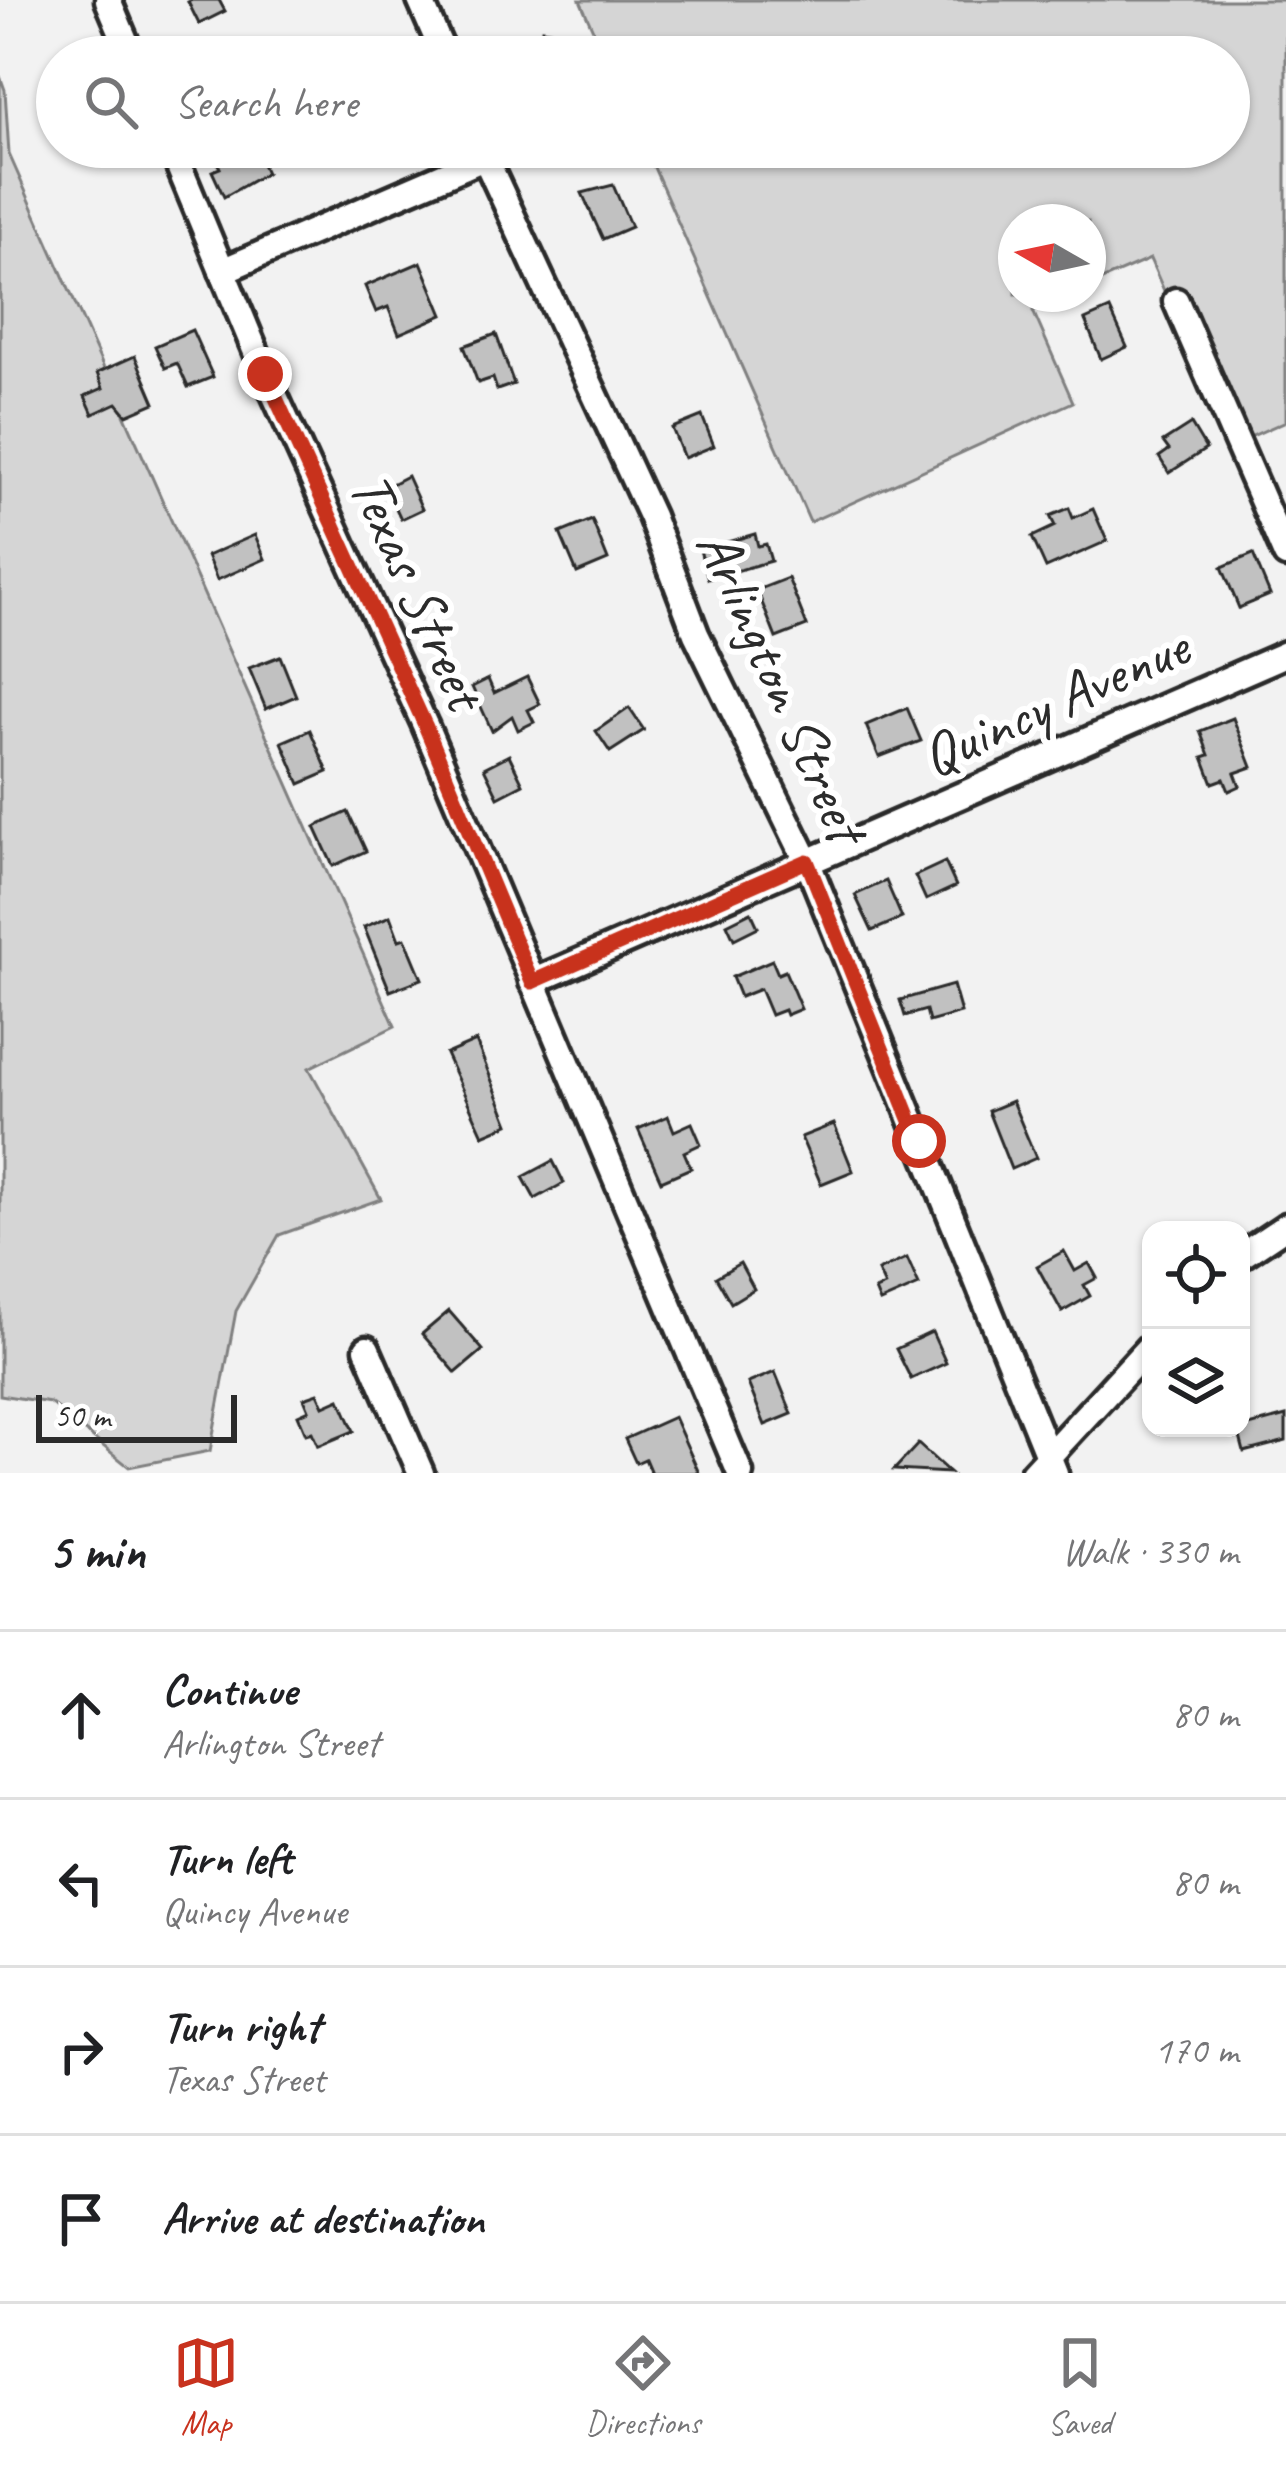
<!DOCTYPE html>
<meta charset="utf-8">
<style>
:root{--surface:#fff;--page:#f2f2f2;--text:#202124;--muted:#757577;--line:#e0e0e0;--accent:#c8321e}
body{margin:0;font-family:Caveat,sans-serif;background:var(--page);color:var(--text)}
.controls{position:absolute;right:36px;bottom:36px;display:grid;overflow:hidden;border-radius:24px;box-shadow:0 3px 9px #0004}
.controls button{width:108px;height:108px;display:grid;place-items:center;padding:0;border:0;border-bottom:3px solid var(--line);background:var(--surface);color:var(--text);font:60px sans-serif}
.compass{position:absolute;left:998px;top:204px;width:108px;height:108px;border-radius:50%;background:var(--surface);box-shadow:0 3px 9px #0004;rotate:279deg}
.scale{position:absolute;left:36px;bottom:30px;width:201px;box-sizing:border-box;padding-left:12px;border:6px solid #2b2b2b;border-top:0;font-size:33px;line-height:42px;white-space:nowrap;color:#2b2b2b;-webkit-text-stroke:9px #fff;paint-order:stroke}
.stop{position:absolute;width:36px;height:36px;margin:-27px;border:9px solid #c8321e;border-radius:50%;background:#fff}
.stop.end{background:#c8321e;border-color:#fff;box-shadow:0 3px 12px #0008}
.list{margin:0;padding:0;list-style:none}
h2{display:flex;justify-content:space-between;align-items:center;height:156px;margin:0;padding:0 48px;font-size:51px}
h2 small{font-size:39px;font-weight:400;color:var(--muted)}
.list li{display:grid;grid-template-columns:78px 1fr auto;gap:36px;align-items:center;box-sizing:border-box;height:168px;padding:0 48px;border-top:3px solid var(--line)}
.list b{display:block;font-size:45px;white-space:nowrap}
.list p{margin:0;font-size:39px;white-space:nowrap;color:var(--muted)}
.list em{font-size:39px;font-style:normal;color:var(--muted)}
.icon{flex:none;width:66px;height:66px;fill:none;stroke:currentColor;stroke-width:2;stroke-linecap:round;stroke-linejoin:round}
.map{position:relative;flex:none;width:1286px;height:1473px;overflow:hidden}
.search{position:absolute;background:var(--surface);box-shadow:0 3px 9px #0004;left:36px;right:36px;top:36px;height:132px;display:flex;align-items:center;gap:30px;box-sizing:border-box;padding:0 42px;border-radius:66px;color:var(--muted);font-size:45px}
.sheet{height:828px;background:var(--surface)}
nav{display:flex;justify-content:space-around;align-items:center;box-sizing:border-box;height:168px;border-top:3px solid var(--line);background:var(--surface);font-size:33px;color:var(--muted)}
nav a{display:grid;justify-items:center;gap:6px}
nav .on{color:var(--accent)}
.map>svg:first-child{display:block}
.green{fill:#d5d5d5;stroke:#808080;stroke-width:3}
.building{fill:#c1c1c1;stroke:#2b2b2b;stroke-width:3}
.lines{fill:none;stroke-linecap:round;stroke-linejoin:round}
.minor-casing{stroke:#2b2b2b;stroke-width:33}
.minor{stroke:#fff;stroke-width:24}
.route{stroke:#c8321e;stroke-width:15}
.labels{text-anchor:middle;stroke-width:12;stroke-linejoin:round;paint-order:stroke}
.street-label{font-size:60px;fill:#2b2b2b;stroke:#fff}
</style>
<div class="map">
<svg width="1286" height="1473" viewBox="0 0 1286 1473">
<rect width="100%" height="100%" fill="#f2f2f2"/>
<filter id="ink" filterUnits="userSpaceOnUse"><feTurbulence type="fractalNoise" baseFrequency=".00833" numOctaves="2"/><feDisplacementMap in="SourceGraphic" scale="24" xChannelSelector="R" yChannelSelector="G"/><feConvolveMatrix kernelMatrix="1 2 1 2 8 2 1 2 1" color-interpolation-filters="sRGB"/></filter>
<g filter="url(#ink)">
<g class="green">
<polygon points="580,0 1286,0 1286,421 1232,445 1150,259 1088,286 1088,222 1016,222 1016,294 1070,294 1033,311 1073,402 810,522 645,147 1229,147 1229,57 605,57"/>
<polygon points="0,76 5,90 9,154 395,1026 309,1068 381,1199 279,1235 236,1311 210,1451 129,1467 50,1403 0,1395"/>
</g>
<g class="building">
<polygon points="192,0 219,0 225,11 199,24 188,2"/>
<polygon points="542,29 588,36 584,57 538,57"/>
<polygon points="513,36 521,57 486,57 482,48"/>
<polygon points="210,147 248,147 252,157 258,155 266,173 224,197 212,171 220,168"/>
<polygon points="613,185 631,227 603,239 582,193"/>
<polygon points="421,262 443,315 399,334 388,307 376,312 365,286"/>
<polygon points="1110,309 1127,347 1101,359 1085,320"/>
<polygon points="192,330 213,377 188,387 177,363 165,368 155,346"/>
<polygon points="496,334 514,384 497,390 493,378 478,383 464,346"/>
<polygon points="135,356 155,403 127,415 117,403 93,414 85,396 103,388 97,373"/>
<polygon points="702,416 714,446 684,458 672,428"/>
<polygon points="1191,424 1206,449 1169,473 1159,457 1169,450 1163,442"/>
<polygon points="407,476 422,509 401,519 386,487"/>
<polygon points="1069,508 1073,518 1093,509 1107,541 1046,568 1032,537 1055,526 1050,516"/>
<polygon points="592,520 608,560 577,573 560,533"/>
<polygon points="755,534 758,546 766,544 771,561 708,579 700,550"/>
<polygon points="255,535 265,559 217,580 207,556"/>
<polygon points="1253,554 1270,595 1239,608 1222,567"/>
<polygon points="788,578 807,626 776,638 757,590"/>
<polygon points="280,656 296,696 266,709 249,668"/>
<polygon points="527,677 540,704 528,710 534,722 518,730 512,716 492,731 472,687 488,679 494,693"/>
<polygon points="629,708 644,730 610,752 596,731"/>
<polygon points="907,708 921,741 879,757 866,725"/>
<polygon points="1233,718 1252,767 1235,773 1240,786 1229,791 1224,779 1213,783 1203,757 1209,755 1200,731"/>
<polygon points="310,730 328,772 300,784 282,742"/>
<polygon points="509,755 523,784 498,797 484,768"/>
<polygon points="348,812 366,851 333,866 315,827"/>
<polygon points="945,862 956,886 926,900 915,876"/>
<polygon points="886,881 902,918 872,931 855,895"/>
<polygon points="751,912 758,927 734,939 727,924"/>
<polygon points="390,916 399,940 405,938 422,979 390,991 364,927"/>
<polygon points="772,960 778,974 785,971 801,1009 786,1015 784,1010 771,1015 760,989 740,997 732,977"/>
<polygon points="953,985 961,1013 929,1022 926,1010 905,1016 900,1000"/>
<polygon points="476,1041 509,1124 483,1135 446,1054"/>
<polygon points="1012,1101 1036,1158 1011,1169 988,1111"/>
<polygon points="668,1116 674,1131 692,1123 701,1144 684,1152 691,1168 661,1181 638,1129"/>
<polygon points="834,1124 853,1171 821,1184 801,1137"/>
<polygon points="553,1161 564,1183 535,1199 523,1177"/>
<polygon points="1064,1251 1075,1271 1089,1263 1097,1278 1084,1285 1090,1296 1062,1312 1037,1266"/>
<polygon points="907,1258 919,1285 880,1302 875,1290 885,1286 878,1271"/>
<polygon points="740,1263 754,1289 731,1303 716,1277"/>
<polygon points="449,1311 483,1350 456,1373 422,1334"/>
<polygon points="932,1332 946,1363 911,1379 896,1349"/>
<polygon points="775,1372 792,1414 765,1425 748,1383"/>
<polygon points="318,1393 324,1406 340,1399 354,1431 318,1446 312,1432 306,1434 298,1415 309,1410 304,1398"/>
<polygon points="1286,1416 1286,1441 1244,1452 1238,1429"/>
<polygon points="674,1417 699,1473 651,1473 645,1459 636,1463 625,1439"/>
<polygon points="918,1444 950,1473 894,1470"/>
</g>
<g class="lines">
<defs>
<g id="minor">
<polyline points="108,0 132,57"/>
<polyline points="420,0 445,57"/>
<polyline points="171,147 265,374 425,725 740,1473"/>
<polyline points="480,147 651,516 696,634 807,861 1055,1473"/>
<polyline points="222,271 484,158"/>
<polyline points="1176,301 1286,555"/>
<polyline points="532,982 1286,654"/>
<polyline points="1241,1256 1286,1226"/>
<polyline points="367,1349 421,1473"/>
<polyline points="1033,1473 1151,1345"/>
</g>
</defs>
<use href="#minor" class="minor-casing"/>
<use href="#minor" class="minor"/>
</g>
</g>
<g class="lines" filter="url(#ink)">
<polyline class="route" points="265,374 425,725 532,982 807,861 919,1141"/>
</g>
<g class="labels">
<g class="street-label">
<text transform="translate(419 590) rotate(66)" y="21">Texas Street</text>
<text transform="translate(783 685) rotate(66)" y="21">Arlington Street</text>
<text transform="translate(1054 700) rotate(-24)" y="21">Quincy Avenue</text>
</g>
</g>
</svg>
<div class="controls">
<button><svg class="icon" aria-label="locate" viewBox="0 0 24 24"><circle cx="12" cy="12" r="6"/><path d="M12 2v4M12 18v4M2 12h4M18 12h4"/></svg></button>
<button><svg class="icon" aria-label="layers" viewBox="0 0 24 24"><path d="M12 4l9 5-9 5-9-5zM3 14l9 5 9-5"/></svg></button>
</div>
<svg class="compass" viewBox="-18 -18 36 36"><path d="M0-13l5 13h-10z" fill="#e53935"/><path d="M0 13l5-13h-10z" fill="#757577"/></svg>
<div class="scale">50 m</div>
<div class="stop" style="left:919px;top:1141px"></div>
<div class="stop end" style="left:265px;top:374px"></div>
<div class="search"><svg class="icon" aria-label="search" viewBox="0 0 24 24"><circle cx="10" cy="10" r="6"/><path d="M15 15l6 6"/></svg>Search here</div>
</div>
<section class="sheet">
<h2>5 min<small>Walk · 330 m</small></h2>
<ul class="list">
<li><svg class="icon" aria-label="ahead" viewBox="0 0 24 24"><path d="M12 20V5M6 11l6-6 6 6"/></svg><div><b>Continue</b><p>Arlington Street</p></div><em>80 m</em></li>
<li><svg class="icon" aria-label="left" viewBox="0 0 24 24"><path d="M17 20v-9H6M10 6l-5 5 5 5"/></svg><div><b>Turn left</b><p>Quincy Avenue</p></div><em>80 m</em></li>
<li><svg class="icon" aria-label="right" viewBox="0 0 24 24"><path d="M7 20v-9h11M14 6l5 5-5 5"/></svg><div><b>Turn right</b><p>Texas Street</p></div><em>170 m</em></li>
<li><svg class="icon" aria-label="arrive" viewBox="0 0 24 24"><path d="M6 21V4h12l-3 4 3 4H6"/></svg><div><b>Arrive at destination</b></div></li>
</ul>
</section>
<nav>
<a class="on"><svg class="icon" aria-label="map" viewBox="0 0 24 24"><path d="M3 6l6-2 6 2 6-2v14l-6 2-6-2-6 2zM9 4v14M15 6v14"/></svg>Map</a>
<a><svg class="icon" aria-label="directions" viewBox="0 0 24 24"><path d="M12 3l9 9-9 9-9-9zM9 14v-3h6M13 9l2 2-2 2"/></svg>Directions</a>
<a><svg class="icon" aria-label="saved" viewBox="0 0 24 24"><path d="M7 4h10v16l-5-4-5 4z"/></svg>Saved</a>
</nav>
